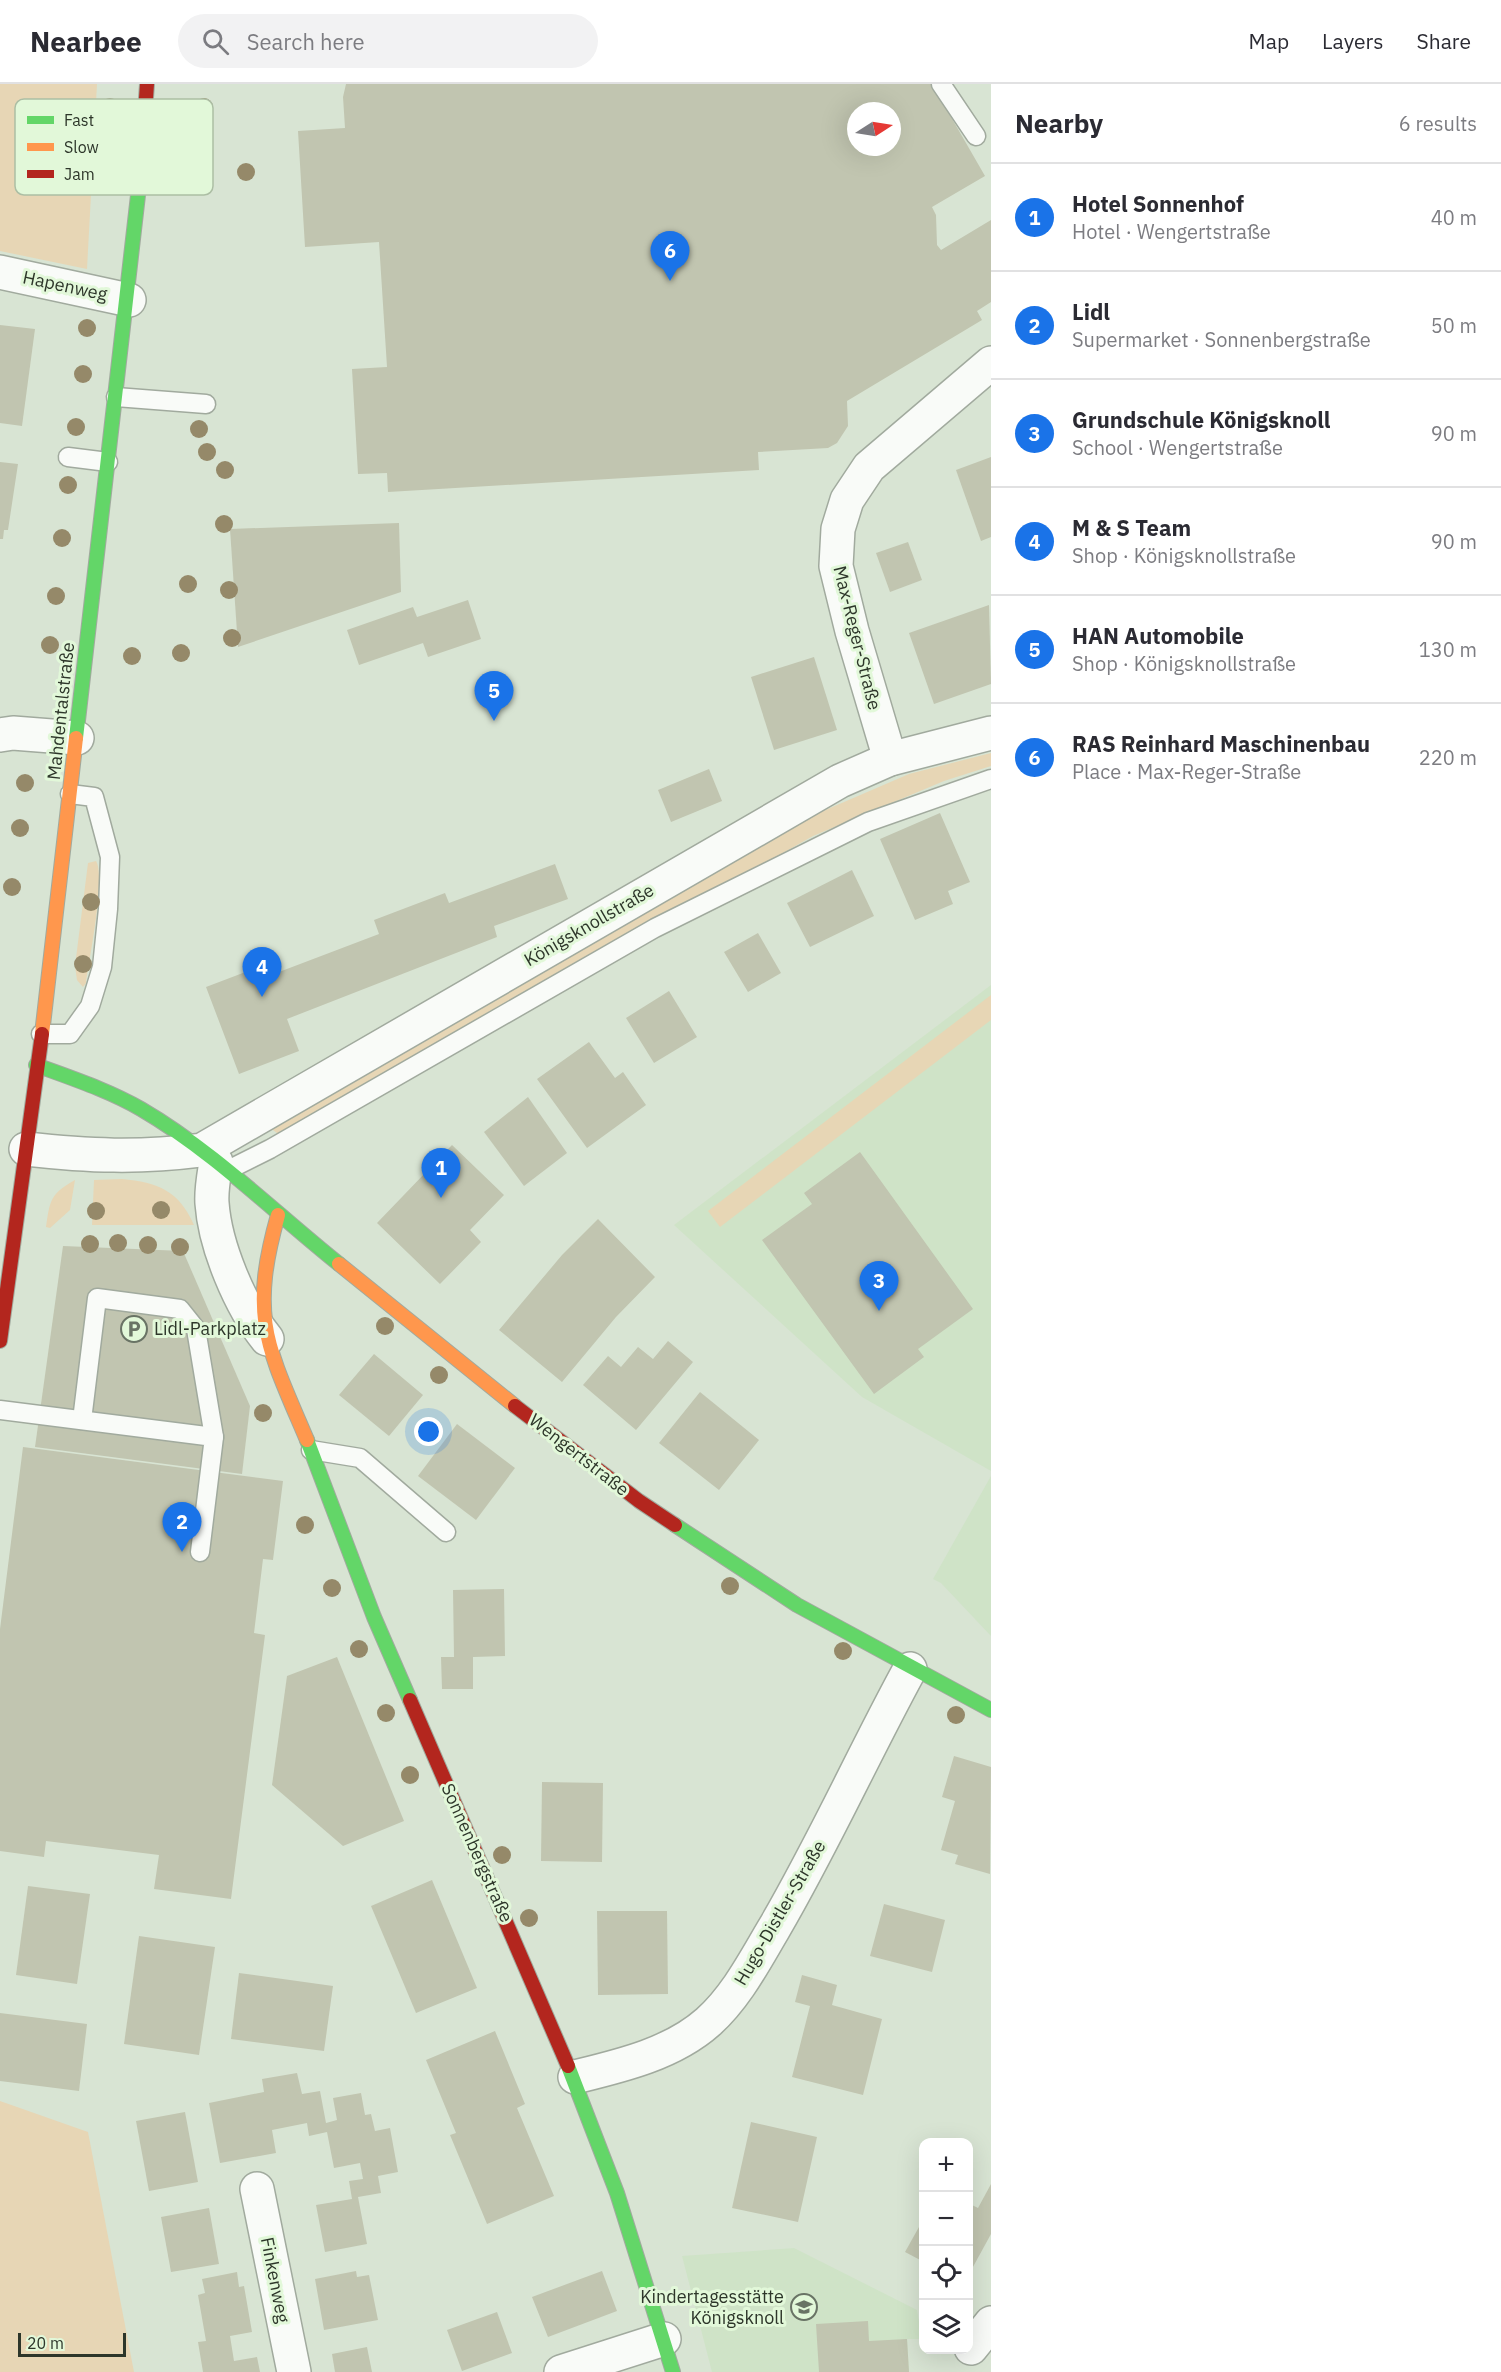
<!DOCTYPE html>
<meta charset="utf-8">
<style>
:root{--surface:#fff;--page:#f2f2f3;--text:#2b2b33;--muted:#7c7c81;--line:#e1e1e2;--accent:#1a73e8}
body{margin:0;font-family:"IBM Plex Sans",sans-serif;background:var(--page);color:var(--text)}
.controls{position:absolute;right:18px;bottom:18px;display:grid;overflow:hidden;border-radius:12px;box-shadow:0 6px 24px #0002}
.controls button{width:54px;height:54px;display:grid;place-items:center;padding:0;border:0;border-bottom:2px solid var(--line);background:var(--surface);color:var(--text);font:30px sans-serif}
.compass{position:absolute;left:847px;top:18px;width:54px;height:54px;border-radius:50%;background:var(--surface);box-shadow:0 6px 24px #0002;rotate:78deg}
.scale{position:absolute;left:18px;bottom:15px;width:108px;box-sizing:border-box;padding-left:6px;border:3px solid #2d362a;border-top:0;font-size:16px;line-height:21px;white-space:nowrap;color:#2d362a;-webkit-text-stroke:4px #e2f8d9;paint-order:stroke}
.you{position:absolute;left:429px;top:1348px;width:21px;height:21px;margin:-15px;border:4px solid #fff;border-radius:50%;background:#1a73e8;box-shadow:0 0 0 9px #1a73e833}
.badge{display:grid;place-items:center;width:39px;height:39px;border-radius:50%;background:var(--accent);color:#fff;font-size:20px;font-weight:700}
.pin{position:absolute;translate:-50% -50px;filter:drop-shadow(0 2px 3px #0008)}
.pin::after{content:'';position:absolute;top:32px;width:21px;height:18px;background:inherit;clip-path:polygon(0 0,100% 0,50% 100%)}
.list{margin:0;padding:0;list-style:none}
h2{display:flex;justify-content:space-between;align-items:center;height:78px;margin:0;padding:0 24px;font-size:26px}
h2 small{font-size:20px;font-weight:400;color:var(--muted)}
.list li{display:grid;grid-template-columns:39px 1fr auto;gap:18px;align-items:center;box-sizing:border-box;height:108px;padding:0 24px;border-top:2px solid var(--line)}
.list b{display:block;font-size:22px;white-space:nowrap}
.list p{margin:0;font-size:20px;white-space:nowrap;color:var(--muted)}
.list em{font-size:20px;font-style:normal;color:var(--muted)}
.icon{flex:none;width:33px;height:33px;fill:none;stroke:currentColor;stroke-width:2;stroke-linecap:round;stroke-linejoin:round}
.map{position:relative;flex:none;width:991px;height:2288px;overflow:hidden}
header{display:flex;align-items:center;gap:36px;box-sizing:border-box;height:84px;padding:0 30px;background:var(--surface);border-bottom:2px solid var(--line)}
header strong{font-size:28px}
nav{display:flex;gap:33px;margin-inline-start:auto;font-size:21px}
.search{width:420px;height:54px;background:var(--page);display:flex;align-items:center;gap:15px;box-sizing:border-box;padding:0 21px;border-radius:33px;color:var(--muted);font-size:22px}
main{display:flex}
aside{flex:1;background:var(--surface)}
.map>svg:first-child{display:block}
.built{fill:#cfe3c7}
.green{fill:#e7d6b5}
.building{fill:#c1c5b0;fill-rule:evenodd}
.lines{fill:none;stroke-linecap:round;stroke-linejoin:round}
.lane-casing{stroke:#a1aa9e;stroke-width:21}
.street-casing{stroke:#a1aa9e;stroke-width:36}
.fast-casing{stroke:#a1aa9e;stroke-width:16}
.slow-casing{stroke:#a1aa9e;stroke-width:16}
.jam-casing{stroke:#a1aa9e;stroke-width:16}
.lane{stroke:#f9fbf8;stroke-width:18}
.street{stroke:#f9fbf8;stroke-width:33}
.fast{stroke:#63d668;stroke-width:14}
.slow{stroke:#ff974d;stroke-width:14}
.jam{stroke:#b3261e;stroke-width:14}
.tree{fill:#958969}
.labels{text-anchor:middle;stroke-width:6;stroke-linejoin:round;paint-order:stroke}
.street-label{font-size:18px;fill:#2d362a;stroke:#e2f8d9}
.poi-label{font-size:18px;fill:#2d362a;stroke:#e2f8d9;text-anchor:start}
.key{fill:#e2f8d9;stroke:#acbea4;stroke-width:1.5}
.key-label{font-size:16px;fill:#2d362a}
</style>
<header>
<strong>Nearbee</strong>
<div class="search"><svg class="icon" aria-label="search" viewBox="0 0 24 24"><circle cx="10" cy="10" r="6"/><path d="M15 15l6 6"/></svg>Search here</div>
<nav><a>Map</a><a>Layers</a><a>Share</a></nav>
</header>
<main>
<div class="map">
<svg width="991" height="2288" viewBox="0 0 991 2288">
<rect width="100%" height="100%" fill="#d8e4d3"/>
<g class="built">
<polygon points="991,901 991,1387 862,1313 674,1141"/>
<polygon points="991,1392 991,1552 941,1499 933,1495"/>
<polygon points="794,2164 917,2226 922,2255 907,2255 909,2288 712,2288 682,2172"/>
</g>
<g class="green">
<polygon points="0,0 97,0 87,185 0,167"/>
<polygon points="991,669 991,682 944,697 813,752 281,1052 269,1043 800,737 909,690"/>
<path d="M96,777c10,16 -7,99 -10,122l-3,4 -6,-7 -2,-14 13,-103z"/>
<polygon points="991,911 991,936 720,1143 708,1127"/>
<path d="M122,1095c36,3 57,12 72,46h-102l2,-45z"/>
<path d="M75,1096l-5,30 -20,18 -4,-1c4,-27 4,-33 29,-47z"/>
<polygon points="0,2017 88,2048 134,2288 0,2288"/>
</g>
<g class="building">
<path d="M346,0h586l53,92 -53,31 4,8 1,30 4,5 50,-30v82l-14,9 5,9 -135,81 1,25 -11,17 -9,5 -70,4 1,18 -371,22 -1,-19 -29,1 -6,-105 35,-2 -8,-125 -74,5 -7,-116 47,-3 -2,-31zM856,27h36v36h-36z"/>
<polygon points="0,241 35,245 22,342 0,339"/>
<polygon points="991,373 991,453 981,457 956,386"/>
<polygon points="0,378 18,380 8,446 4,446 3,455 0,455"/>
<polygon points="399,439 401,508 238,563 230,445"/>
<polygon points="908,458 922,496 890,508 876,469"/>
<polygon points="468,516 481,555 428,573 423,559 359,581 347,546 413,523 417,533"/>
<polygon points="989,521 991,600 934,620 909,549"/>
<polygon points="814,573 837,646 774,666 751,593"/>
<polygon points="709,685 722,717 671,738 658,706"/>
<polygon points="940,729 970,798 948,807 953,820 915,836 880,755"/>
<polygon points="555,780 568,815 494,842 497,853 287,935 299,967 239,990 206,903 274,877 279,888 379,850 374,836 445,809 449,819"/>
<polygon points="852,786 874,832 810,863 787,819"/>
<polygon points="758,849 781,889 748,908 724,868"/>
<polygon points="669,907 697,953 654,979 626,934"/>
<polygon points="589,958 615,994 623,988 646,1021 587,1064 537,995"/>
<polygon points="528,1013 567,1069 524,1102 484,1048"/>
<polygon points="452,1061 504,1111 470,1146 481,1158 440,1200 377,1139"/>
<polygon points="860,1068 973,1225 918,1265 924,1273 874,1310 762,1156 812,1120 804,1109"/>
<polygon points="598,1135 655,1193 616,1233 562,1298 499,1246 562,1171"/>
<polygon points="63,1162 183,1167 250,1322 242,1390 35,1363"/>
<polygon points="668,1257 693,1278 636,1346 583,1301 608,1272 621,1283 638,1263 653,1275"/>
<polygon points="374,1270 423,1311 389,1352 339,1311"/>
<polygon points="700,1308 759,1356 719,1406 659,1359"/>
<polygon points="457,1340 515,1384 476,1436 418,1392"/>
<polygon points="23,1363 283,1397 273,1476 263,1475 254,1549 265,1551 231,1815 154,1805 159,1771 46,1757 44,1773 0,1767 0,1545"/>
<polygon points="504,1505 505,1572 473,1573 473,1605 442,1605 441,1573 454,1573 453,1506"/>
<polygon points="337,1573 404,1737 343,1762 272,1701 287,1592"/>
<polygon points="954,1672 991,1683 990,1790 955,1780 958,1771 941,1766 955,1717 942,1713"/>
<polygon points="542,1698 603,1699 602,1778 541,1777"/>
<polygon points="432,1796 477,1904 416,1929 371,1822"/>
<polygon points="28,1802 90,1810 77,1900 16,1891"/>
<polygon points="884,1820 945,1836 932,1888 870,1872"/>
<polygon points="597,1827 667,1827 668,1910 598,1911"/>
<polygon points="139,1852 215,1863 199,1971 124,1960"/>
<polygon points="239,1889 333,1902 324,1967 231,1955"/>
<polygon points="802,1891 837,1901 832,1921 882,1935 863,2011 792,1993 810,1922 795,1918"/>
<polygon points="0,1929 87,1940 79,2007 0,1997"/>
<polygon points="495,1947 525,2020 517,2024 554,2112 487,2140 450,2051 456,2049 426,1976"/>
<polygon points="297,1989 302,2010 320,2007 326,2039 337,2036 333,2014 361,2009 365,2031 371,2030 375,2047 390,2044 398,2088 378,2092 381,2109 358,2113 367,2160 325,2168 316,2121 352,2115 349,2097 363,2095 360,2079 334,2084 327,2048 309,2052 307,2039 272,2046 276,2069 220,2079 209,2019 264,2008 262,1995"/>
<polygon points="185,2028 198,2098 149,2107 136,2037"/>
<polygon points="751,2038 817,2053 798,2138 732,2124"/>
<polygon points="991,2100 991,2150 968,2192 968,2119 978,2124"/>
<polygon points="209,2124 219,2180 171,2188 161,2133"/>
<polygon points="924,2134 924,2178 905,2168"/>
<polygon points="356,2187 357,2193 369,2191 378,2236 324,2246 315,2195"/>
<polygon points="602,2187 617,2227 548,2253 532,2213"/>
<polygon points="237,2188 239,2203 244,2202 252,2248 230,2252 234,2277 257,2273 260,2288 203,2288 198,2258 206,2257 198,2211 205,2209 202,2195"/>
<polygon points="497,2228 512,2269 462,2287 447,2246"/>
<polygon points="868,2237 869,2257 907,2255 909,2288 819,2288 816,2240"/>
<polygon points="367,2263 372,2288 335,2288 332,2270"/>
</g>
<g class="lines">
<defs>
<g id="lane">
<polyline points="941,0 976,52"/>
<polyline points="116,313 206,320"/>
<polyline points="68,373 108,378"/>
<polyline points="41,950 70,950 90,922 102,883 108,825 110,773 94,713 70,710"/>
<polyline points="226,1087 270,1065 655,844 868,738 991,695"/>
<polyline points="0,1326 214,1353 200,1468"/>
<polyline points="82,1336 97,1214 180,1225 196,1245 214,1353"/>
<polyline points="311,1366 360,1374 446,1448"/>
</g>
<g id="street">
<polyline points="0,188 129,216"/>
<polyline points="0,651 13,649 77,654"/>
<polyline points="890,675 852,547 836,482 838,445 847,416 869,383 991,279"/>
<path d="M26,1065c63,7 113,9 176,1l638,-369 50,-22 101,-26"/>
<path d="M216,1078c-2,13 -5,28 -4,41 3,43 28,103 55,136"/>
<path d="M575,1993c45,-11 97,-23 133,-55 28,-25 46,-60 65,-92 50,-85 90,-175 137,-261"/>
<polyline points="257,2105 294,2288"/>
<polyline points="971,2264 991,2239"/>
<polyline points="561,2288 664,2255"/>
</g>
<g id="fast">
<polyline points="76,654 141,85"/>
<path d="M36,981c35,13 72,25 105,44 72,42 133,103 198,155"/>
<polyline points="307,1356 374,1533 410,1616"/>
<polyline points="675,1441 797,1521 991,1626"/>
<polyline points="568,1982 617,2109 673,2288"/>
</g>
<g id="slow">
<polyline points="42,950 76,654"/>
<path d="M278,1131c-29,103 -11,131 29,225"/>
<polyline points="339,1180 515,1322"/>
</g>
<g id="jam">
<polyline points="141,85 147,0"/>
<polyline points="0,1257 42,950"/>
<polyline points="515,1322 639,1417 675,1441"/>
<polyline points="410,1616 568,1982"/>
</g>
</defs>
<use href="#lane" class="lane-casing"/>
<use href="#street" class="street-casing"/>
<use href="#fast" class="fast-casing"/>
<use href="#slow" class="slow-casing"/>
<use href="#jam" class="jam-casing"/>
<use href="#lane" class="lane"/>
<use href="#street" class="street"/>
<use href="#fast" class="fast"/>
<use href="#slow" class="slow"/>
<use href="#jam" class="jam"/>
</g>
<g class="tree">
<circle cx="110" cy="23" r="9"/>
<circle cx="204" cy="23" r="9"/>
<circle cx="246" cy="88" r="9"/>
<circle cx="87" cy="244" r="9"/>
<circle cx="83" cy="290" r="9"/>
<circle cx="76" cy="343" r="9"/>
<circle cx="199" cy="345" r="9"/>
<circle cx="207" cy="368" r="9"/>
<circle cx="225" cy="386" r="9"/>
<circle cx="68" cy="401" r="9"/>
<circle cx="224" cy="440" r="9"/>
<circle cx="62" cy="454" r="9"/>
<circle cx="188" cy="500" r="9"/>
<circle cx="229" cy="506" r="9"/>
<circle cx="56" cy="512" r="9"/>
<circle cx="232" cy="554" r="9"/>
<circle cx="50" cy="561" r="9"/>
<circle cx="181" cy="569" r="9"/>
<circle cx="132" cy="572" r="9"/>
<circle cx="25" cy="699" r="9"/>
<circle cx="20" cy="744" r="9"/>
<circle cx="12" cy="803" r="9"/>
<circle cx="91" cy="818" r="9"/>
<circle cx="83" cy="880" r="9"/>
<circle cx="161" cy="1126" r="9"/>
<circle cx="96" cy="1127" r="9"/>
<circle cx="118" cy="1159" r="9"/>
<circle cx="90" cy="1160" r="9"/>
<circle cx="148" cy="1161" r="9"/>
<circle cx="180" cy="1163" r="9"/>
<circle cx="385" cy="1242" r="9"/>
<circle cx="439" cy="1291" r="9"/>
<circle cx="263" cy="1329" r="9"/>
<circle cx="305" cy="1441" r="9"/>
<circle cx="730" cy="1502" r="9"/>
<circle cx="332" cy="1504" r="9"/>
<circle cx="359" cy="1565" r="9"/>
<circle cx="843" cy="1567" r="9"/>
<circle cx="386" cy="1629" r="9"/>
<circle cx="956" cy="1631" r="9"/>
<circle cx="410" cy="1691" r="9"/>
<circle cx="502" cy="1771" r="9"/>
<circle cx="529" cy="1834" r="9"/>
</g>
<defs>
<symbol id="parking-ring" viewBox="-11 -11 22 22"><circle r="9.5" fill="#e2f8d9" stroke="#697365" stroke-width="1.5"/><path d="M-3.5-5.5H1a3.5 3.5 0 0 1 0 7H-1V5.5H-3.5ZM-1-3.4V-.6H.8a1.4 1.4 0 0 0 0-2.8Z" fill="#697365"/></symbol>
<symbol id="school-ring" viewBox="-11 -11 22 22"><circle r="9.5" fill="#e2f8d9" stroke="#697365" stroke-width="1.5"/><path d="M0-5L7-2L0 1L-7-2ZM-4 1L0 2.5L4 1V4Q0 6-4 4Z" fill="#697365"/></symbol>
</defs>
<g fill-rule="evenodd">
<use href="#parking-ring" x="119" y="1230" width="30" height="30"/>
<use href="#school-ring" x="789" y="2208" width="30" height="30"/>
</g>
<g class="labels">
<g class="street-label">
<text transform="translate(65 202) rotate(12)" y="6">Hapenweg</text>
<text transform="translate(857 554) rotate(76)" y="6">Max-Reger-Straße</text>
<text transform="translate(61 627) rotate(-84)" y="6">Mahdentalstraße</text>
<text transform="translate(589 841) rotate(-30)" y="6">Königsknollstraße</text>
<text transform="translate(579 1371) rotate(38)" y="6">Wengertstraße</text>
<text transform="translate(477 1769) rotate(66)" y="6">Sonnenbergstraße</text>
<text transform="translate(780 1829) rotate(-60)" y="6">Hugo-Distler-Straße</text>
<text transform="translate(275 2196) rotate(79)" y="6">Finkenweg</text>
</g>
<g class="poi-label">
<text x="154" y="1251">Lidl-Parkplatz</text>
<text x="784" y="2219" text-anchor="end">Kindertagesstätte<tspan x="784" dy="21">Königsknoll</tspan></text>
</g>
</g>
<rect x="15" y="15" width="198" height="96" rx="9" class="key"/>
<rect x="27" y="32" width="27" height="8" fill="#63d668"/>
<rect x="27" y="59" width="27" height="8" fill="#ff974d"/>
<rect x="27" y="86" width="27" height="8" fill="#b3261e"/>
<g class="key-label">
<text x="64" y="42">Fast</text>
<text x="64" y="69">Slow</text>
<text x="64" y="96">Jam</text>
</g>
</svg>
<div class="controls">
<button>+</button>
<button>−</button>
<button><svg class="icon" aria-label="locate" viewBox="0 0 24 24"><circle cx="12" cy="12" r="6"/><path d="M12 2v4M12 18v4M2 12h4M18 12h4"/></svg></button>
<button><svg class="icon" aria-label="layers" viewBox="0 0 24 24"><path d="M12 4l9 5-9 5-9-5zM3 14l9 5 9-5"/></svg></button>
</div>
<svg class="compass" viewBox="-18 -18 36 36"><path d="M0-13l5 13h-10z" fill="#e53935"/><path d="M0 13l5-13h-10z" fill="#7c7c81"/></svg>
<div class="scale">20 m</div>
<div class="you"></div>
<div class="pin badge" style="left:441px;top:1114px">1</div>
<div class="pin badge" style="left:182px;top:1468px">2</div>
<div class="pin badge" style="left:879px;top:1227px">3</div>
<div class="pin badge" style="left:262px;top:913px">4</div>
<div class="pin badge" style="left:494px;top:637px">5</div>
<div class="pin badge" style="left:670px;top:197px">6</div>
</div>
<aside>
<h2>Nearby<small>6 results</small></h2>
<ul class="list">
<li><span class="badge">1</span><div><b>Hotel Sonnenhof</b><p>Hotel · Wengertstraße</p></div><em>40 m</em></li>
<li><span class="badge">2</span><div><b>Lidl</b><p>Supermarket · Sonnenbergstraße</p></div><em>50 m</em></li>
<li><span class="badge">3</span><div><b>Grundschule Königsknoll</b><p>School · Wengertstraße</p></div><em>90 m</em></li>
<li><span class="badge">4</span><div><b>M &amp; S Team</b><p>Shop · Königsknollstraße</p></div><em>90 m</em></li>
<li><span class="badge">5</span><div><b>HAN Automobile</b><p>Shop · Königsknollstraße</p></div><em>130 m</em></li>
<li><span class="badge">6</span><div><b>RAS Reinhard Maschinenbau</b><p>Place · Max-Reger-Straße</p></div><em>220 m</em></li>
</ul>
</aside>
</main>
